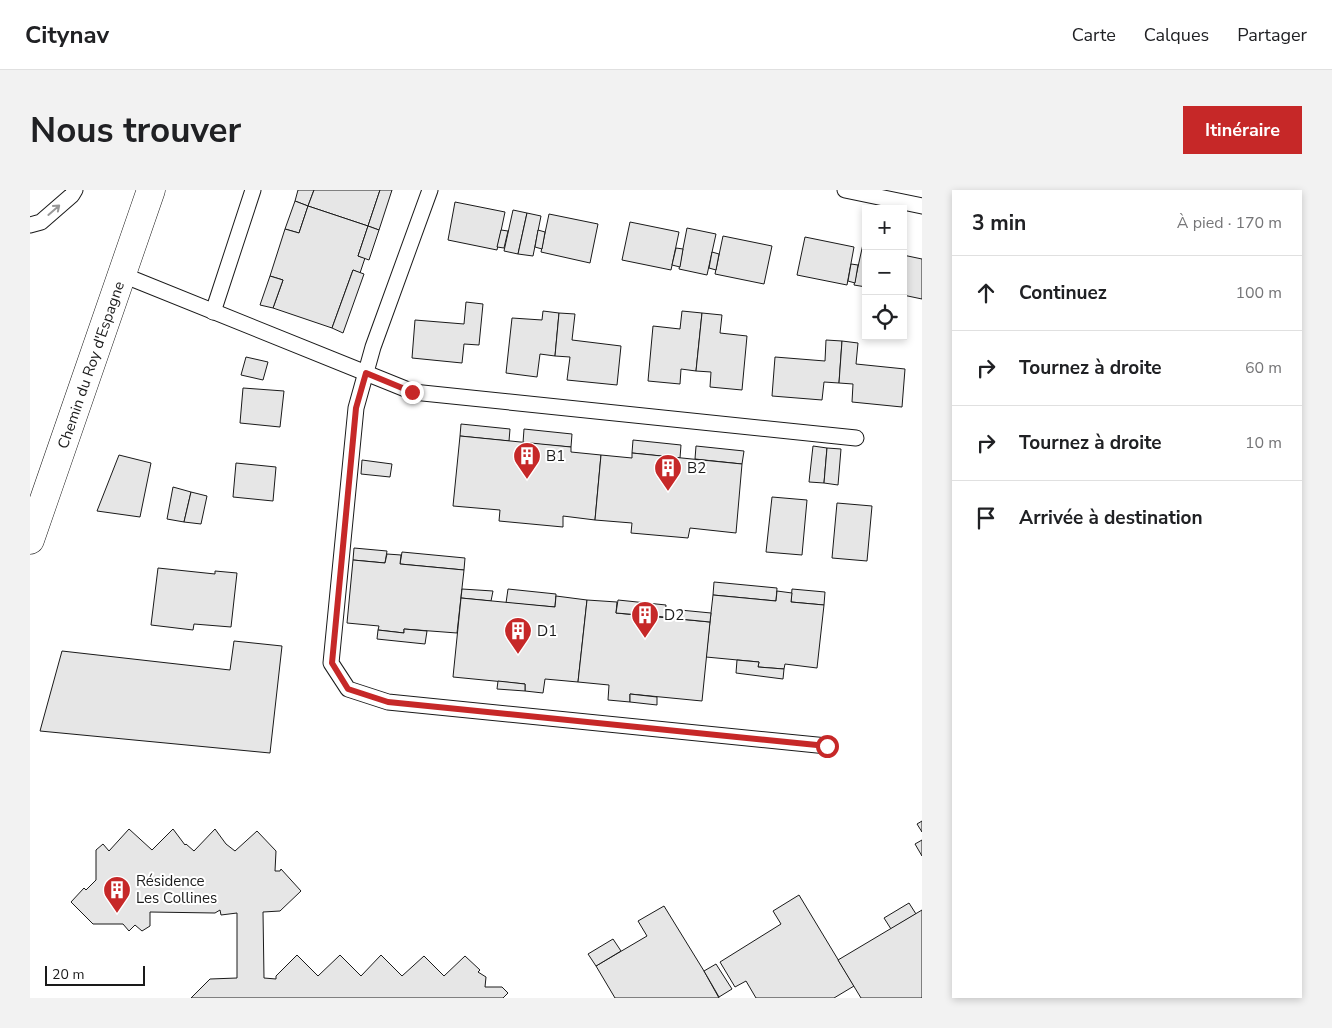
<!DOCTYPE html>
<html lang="fr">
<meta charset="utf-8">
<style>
:root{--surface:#fff;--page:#f2f2f2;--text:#202124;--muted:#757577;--line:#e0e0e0;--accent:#c62828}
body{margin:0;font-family:"Nunito Sans",sans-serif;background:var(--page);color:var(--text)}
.controls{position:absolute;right:15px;top:15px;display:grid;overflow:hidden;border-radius:0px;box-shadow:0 2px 8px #0003}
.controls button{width:45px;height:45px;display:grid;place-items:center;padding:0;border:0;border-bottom:1px solid var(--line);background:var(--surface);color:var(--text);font:25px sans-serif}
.scale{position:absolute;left:15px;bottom:12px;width:100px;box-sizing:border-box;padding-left:5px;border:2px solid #1a1a1a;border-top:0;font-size:14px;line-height:18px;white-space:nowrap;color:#1a1a1a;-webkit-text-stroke:4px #fff;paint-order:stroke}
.stop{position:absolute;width:15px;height:15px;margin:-11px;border:4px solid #c62828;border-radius:50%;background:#fff}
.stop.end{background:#c62828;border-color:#fff;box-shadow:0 1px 5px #0008}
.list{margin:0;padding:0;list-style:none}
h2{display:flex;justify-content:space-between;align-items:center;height:65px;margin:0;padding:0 20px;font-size:21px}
h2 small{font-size:16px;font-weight:400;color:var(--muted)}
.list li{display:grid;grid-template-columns:32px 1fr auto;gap:15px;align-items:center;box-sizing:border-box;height:75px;padding:0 20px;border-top:1px solid var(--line)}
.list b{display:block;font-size:19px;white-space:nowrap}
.list em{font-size:16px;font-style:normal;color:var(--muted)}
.icon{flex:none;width:28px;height:28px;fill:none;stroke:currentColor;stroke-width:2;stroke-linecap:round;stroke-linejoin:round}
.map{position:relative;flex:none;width:892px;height:808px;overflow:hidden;border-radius:0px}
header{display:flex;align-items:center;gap:30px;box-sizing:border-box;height:70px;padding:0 25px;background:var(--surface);border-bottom:1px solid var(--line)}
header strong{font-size:24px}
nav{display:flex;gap:28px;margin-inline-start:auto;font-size:18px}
.intro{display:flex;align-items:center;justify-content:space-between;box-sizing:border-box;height:120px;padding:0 30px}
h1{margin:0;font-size:35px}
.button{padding:12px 22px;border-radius:0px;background:var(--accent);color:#fff;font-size:18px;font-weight:700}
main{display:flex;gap:30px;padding:0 30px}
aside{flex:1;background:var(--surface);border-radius:0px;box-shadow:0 2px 8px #0003}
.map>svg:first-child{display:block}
.building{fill:#e6e6e6;stroke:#1a1a1a}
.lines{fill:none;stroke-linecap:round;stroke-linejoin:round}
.service-casing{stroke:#1a1a1a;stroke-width:17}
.tertiary-casing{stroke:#1a1a1a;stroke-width:29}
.service{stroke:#fff;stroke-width:15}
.tertiary{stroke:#fff;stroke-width:28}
.oneway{stroke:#989898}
.route{stroke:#c62828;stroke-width:6}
.labels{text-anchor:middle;stroke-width:4;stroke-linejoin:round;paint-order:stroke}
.street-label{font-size:15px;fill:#1a1a1a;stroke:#fff}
.poi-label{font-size:15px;fill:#1a1a1a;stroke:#fff;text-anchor:start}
</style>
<header>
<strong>Citynav</strong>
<nav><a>Carte</a><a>Calques</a><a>Partager</a></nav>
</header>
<div class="intro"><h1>Nous trouver</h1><a class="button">Itinéraire</a></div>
<main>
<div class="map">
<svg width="892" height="808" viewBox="0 0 892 808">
<rect width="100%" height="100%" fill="#fff"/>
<g class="building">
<polygon points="268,0 284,0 278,16 265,11"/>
<polygon points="284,0 350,0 338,36 278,16"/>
<polygon points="350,0 362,0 349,40 338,36"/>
<polygon points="265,11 278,16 269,43 255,39"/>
<polygon points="425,12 475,22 467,60 418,50"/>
<polygon points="278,16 338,36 328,66 335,68 330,83 323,80 302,138 243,118 253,90 240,86 255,39 269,43"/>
<polygon points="483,20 497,23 488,64 474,61"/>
<polygon points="497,23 511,26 503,66 488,64"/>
<polygon points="519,24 568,34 560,73 511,62"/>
<polygon points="600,32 649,42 641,80 592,70"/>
<polygon points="338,36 349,40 339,70 328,66"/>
<polygon points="657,38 686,44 677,85 649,79"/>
<polygon points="471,40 478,41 474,58 467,57"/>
<polygon points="508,40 515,42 512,59 505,57"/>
<polygon points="693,46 742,56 734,94 685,84"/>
<polygon points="775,47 824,57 817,95 767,85"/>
<polygon points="833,54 836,55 836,97 824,95"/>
<polygon points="646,58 653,59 650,77 642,75"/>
<polygon points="682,62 689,64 686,80 679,78"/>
<polygon points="873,65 892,69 892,109 873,105"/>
<polygon points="821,74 828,75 825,93 818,91"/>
<polygon points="323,80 334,84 313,143 302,138"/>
<polygon points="240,86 253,90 243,118 230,115"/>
<polygon points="436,112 453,114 449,155 434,154 432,173 382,168 385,130 434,134"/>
<polygon points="513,121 529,123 525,166 510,164 507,187 476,183 482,128 512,130"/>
<polygon points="652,121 672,123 666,181 651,179 650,194 618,191 623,136 650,139"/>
<polygon points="529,123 545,124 542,150 591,156 587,195 537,190 540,167 525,166"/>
<polygon points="672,123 692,125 690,143 717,146 712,200 680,197 681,182 666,181"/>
<polygon points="796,150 812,151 809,193 794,192 792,210 742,206 745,167 795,171"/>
<polygon points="812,151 828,153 826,174 875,179 872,217 822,212 823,194 809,193"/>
<polygon points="216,167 238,172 233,190 211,185"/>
<polygon points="213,198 254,201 250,237 210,233"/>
<polygon points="431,234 480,239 479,251 430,246"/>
<polygon points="494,239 542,244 541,257 493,253"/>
<polygon points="430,246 541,257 541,262 571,265 565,330 533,326 533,337 469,331 470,320 423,316"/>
<polygon points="603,250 651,255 650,268 602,263"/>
<polygon points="666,256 714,261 712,274 665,269"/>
<polygon points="783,256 797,258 794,293 779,292"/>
<polygon points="797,258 811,259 808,295 794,293"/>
<polygon points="602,263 712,274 706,343 660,338 658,348 601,343 602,333 565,330 571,265 602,268"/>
<polygon points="89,265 121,273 110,327 67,321"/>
<polygon points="332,270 362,274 360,287 331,284"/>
<polygon points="206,273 246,277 243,311 203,307"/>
<polygon points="143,297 161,302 154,332 137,329"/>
<polygon points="161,302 177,306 171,334 154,332"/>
<polygon points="742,307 777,310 772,365 736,362"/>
<polygon points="807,313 842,316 837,371 802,368"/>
<polygon points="324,358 357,361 355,373 323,370"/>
<polygon points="372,362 435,368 434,380 370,374"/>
<polygon points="357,364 371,365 370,374 434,380 427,443 374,439 374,443 348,440 349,436 317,433 323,370 355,373"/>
<polygon points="128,378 185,384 185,381 207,383 201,437 164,434 163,440 121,435"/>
<polygon points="684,392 747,398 746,411 683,405"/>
<polygon points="432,399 463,401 461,411 431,408"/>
<polygon points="478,399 526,404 525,417 476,413"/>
<polygon points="762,399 795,402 794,415 761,412"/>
<polygon points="747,401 762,403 761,412 794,415 787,478 755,474 754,479 728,477 729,472 676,467 683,405 746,411"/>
<polygon points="526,406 557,410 548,492 515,489 513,503 495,501 495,494 423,487 431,408 525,417"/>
<polygon points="557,410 587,412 586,423 680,432 672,511 600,504 600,512 578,510 579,495 548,492"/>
<polygon points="588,410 636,415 635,427 586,423"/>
<polygon points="650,420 681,423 680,432 650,429"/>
<polygon points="374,439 397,441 395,454 347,449 348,440 374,443"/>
<polygon points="204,451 252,456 240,563 10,541 32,461 200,480"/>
<polygon points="707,470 729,472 728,477 754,479 753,489 706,483"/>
<polygon points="468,491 495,494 495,501 467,499"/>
<polygon points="600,504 627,507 627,515 600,512"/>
<polygon points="892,631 892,642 887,634"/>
<polygon points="99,639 122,660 143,639 155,655 156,654 164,661 185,639 196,654 205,661 227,641 246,661 245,681 250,681 251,679 271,701 250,721 233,722 234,788 246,789 246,786 267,765 288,786 310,765 331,786 351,765 372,786 394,766 414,786 435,766 450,780 448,782 456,787 455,797 472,797 478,803 473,808 161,808 180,789 207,788 207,723 191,725 190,720 185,723 120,722 120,736 112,741 105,735 99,741 93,734 63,734 41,712 54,698 56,700 66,690 66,660 73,654 79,661"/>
<polygon points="892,650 892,666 885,654"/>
<polygon points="769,705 824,796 804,808 726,808 716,791 705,797 690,772 751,734 743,721"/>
<polygon points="879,713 886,724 861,739 854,728"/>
<polygon points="634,716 674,781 689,808 585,808 566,776 617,746 608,731"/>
<polygon points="892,720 892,808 831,808 808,770"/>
<polygon points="583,749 591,761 566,776 558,764"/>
<polygon points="686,774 702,799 689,807 674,781"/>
</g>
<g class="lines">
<defs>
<g id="service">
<polyline points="400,0 343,157 326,218 301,473 318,499 358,512 797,556"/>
<polyline points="815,0 892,16"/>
<polyline points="0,35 11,32 42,5 45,0"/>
<polyline points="93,85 383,202 826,248"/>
<polyline points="183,122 223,0"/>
</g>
<polyline id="tertiary" points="0,350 121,0"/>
</defs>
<use href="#service" class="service-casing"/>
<use href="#tertiary" class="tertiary-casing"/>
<use href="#service" class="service"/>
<use href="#tertiary" class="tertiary"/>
</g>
<defs><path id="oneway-shaft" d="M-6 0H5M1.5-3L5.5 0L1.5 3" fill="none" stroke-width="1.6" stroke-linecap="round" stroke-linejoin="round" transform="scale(1.25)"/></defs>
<use class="oneway" href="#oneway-shaft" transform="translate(24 20) rotate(-41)"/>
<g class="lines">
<polyline class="route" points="382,202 336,183 326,218 302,473 318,499 358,512 797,556"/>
</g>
<defs>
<symbol id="building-pin" viewBox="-11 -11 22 30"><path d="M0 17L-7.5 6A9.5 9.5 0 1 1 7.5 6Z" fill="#c62828" stroke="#fff"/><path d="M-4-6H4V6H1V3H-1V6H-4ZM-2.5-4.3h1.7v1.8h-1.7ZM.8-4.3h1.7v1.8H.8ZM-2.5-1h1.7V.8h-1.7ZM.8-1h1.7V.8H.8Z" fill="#fff"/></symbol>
</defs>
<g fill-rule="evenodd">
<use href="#building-pin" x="481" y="250" width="32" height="43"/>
<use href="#building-pin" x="622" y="262" width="32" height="43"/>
<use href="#building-pin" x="599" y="409" width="32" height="43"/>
<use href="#building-pin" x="472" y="425" width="32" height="43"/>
<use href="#building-pin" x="71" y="684" width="32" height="43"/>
</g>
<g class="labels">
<g class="street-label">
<text transform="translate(61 175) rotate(-71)" y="5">Chemin du Roy d'Espagne</text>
</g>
<g class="poi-label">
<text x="516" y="271">B1</text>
<text x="657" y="283">B2</text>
<text x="634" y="430">D2</text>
<text x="507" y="446">D1</text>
<text x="106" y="696">Résidence<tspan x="106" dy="17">Les Collines</tspan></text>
</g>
</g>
</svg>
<div class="controls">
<button>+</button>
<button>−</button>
<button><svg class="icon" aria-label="locate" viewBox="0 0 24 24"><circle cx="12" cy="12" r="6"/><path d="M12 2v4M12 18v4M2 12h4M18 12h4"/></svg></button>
</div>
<div class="scale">20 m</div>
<div class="stop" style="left:797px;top:556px"></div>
<div class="stop end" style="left:382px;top:202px"></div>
</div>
<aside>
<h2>3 min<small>À pied · 170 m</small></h2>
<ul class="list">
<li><svg class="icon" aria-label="ahead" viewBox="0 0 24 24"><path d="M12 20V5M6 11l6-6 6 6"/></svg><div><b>Continuez</b></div><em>100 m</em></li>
<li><svg class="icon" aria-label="right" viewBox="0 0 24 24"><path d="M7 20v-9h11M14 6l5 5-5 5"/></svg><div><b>Tournez à droite</b></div><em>60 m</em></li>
<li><svg class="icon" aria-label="right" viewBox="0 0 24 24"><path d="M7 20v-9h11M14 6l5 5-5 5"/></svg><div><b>Tournez à droite</b></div><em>10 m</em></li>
<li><svg class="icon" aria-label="arrive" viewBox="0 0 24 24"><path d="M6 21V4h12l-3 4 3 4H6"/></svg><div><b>Arrivée à destination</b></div></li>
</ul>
</aside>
</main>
